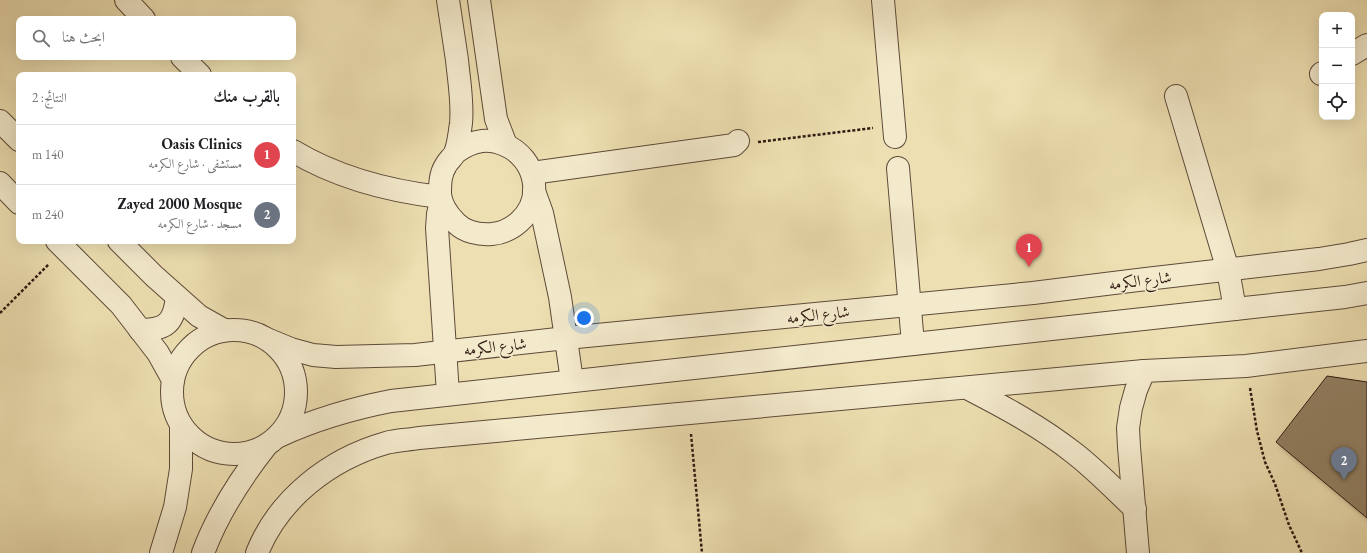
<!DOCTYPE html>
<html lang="ar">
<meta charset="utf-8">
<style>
:root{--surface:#fff;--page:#f2f2f2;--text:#202124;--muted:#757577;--line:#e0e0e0;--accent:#db2777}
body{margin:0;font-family:"EB Garamond",Amiri,serif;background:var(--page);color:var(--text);direction:rtl}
.controls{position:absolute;right:12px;top:12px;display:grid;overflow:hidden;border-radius:8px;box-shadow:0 4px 16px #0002}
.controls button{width:36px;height:36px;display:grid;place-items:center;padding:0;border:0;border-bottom:1px solid var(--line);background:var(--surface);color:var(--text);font:20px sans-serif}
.you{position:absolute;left:584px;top:318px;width:14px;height:14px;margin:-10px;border:3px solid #fff;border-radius:50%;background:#1a73e8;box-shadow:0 0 0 6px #1a73e833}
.badge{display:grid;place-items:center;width:26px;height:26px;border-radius:50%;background:var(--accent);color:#fff;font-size:13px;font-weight:700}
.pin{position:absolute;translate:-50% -33px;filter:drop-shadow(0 1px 2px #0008)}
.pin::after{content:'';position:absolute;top:21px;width:14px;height:12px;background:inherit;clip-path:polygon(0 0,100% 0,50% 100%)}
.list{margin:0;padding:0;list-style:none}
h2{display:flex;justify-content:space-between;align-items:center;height:52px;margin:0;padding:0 16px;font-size:17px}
h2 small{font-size:13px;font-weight:400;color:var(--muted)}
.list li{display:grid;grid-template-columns:26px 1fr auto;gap:12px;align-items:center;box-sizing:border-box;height:60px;padding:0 16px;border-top:1px solid var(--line)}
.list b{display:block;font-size:15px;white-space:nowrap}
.list p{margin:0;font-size:13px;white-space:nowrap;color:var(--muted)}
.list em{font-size:13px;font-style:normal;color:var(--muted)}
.icon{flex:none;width:22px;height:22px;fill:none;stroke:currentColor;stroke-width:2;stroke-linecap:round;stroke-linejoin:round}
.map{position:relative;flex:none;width:1367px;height:553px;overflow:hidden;direction:ltr}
.search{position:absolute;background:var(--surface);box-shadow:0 4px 16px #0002;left:16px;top:16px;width:280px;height:44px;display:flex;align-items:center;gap:10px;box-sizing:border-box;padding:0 14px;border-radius:8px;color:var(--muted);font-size:15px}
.panel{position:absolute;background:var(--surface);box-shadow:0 4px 16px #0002;left:16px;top:72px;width:280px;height:172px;border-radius:8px;direction:rtl}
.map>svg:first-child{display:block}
.building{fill:#928064;stroke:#2f1911;filter:url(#shadow)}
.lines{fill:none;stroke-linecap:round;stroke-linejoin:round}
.minor-casing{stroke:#5e4a39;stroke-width:24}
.path{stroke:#2f1911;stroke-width:2.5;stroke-dasharray:3 2;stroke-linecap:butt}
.minor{stroke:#f3eacc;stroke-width:22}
.labels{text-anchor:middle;stroke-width:3;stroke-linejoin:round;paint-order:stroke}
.street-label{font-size:16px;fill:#2f1911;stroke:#f3eacc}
</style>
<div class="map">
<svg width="1367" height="553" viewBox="0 0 1367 553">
<defs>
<filter id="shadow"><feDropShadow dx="3.5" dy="3.5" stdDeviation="2" flood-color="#0004"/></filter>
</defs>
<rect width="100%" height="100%" fill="#eddfb1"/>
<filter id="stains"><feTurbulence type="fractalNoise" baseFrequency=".005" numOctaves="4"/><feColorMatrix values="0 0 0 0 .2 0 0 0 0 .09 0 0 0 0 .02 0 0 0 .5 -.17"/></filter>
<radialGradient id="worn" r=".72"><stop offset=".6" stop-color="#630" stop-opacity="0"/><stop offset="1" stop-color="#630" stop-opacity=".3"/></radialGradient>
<polygon class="building" points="1327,376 1367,382 1367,518 1276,442"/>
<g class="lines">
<defs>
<g id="minor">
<polyline points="126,0 144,19"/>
<path d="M448,0c3,20 6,40 9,60 2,21 6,42 4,63 -1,8 -3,23 -6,30 -2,4 -7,8 -9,12 -6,9 -6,19 -6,29 1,11 8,21 16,29 9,9 23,12 36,11 10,-1 19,-5 27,-12 26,-23 17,-64 -14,-77 -7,-3 -15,-5 -23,-4 -11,1 -19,6 -27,12"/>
<polyline points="479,0 496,119 506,145"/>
<polyline points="883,0 895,137"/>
<polyline points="1352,54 1367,45"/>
<polyline points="182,57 200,75"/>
<polyline points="1321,74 1322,73"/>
<polyline points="1176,96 1228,270 1235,309"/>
<polyline points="0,121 19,140"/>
<path d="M293,151c45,27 96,40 147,46"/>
<polyline points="898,168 913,344"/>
<polyline points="532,173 734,145 738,141"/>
<polyline points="0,183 19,203"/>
<polyline points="534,191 542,213 560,297 572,381"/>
<polyline points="441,201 438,214 437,228 448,394"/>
<polyline points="57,241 121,305 158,353 173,380"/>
<polyline points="119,241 154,276 199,316 224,330"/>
<circle cx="234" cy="392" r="62"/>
<path d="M140,330c26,0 34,-7 37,-33"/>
<polyline points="269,340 291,349 313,355 336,357 415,355 566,338 1033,293 1146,279 1319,259 1349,254 1367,250"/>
<path d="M967,388c37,19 74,39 107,65 22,17 41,37 61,56"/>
<path d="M279,436c37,-17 71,-27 112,-35l844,-92 110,-12 22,-4"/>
<polyline points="161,553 175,507 181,469 181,426"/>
<path d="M203,553c15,-40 37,-74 63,-107"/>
<path d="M257,553c22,-55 73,-94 129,-110 10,-3 22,-3 33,-5l725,-67 102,-5 121,-15"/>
<polyline points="1138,553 1129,447 1128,428 1131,408 1136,390 1144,371"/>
</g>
</defs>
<use href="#minor" class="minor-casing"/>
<g class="path">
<polyline points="758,142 873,128"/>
<polyline points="0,313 49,264"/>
<polyline points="1250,388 1257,431 1265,462 1275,484 1289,525 1302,553"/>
<polyline points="691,434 702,553"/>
</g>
<use href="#minor" class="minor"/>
</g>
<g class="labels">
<g class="street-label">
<text transform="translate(1140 280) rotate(-7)" y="6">شارع الكرمه</text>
<text transform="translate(818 314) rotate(-6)" y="6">شارع الكرمه</text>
<text transform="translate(495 346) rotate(-6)" y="6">شارع الكرمه</text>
</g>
</g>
<rect width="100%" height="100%" filter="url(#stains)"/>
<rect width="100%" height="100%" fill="url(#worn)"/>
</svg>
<div class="controls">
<button>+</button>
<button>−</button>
<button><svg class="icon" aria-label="locate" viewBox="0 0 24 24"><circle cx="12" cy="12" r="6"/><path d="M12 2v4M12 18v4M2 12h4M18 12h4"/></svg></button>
</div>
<div class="you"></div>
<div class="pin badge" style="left:1029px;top:267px;background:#e0444e">1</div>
<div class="pin badge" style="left:1344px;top:480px;background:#6b7280">2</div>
<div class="search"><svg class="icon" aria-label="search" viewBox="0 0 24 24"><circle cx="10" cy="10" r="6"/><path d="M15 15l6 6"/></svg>ابحث هنا</div>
<section class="panel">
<h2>بالقرب منك<small>النتائج: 2</small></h2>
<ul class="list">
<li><span class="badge" style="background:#e0444e">1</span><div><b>Oasis Clinics</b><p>مستشفى · شارع الكرمه</p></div><em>140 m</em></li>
<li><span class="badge" style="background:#6b7280">2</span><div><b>Zayed 2000 Mosque</b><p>مسجد · شارع الكرمه</p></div><em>240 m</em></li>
</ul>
</section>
</div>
